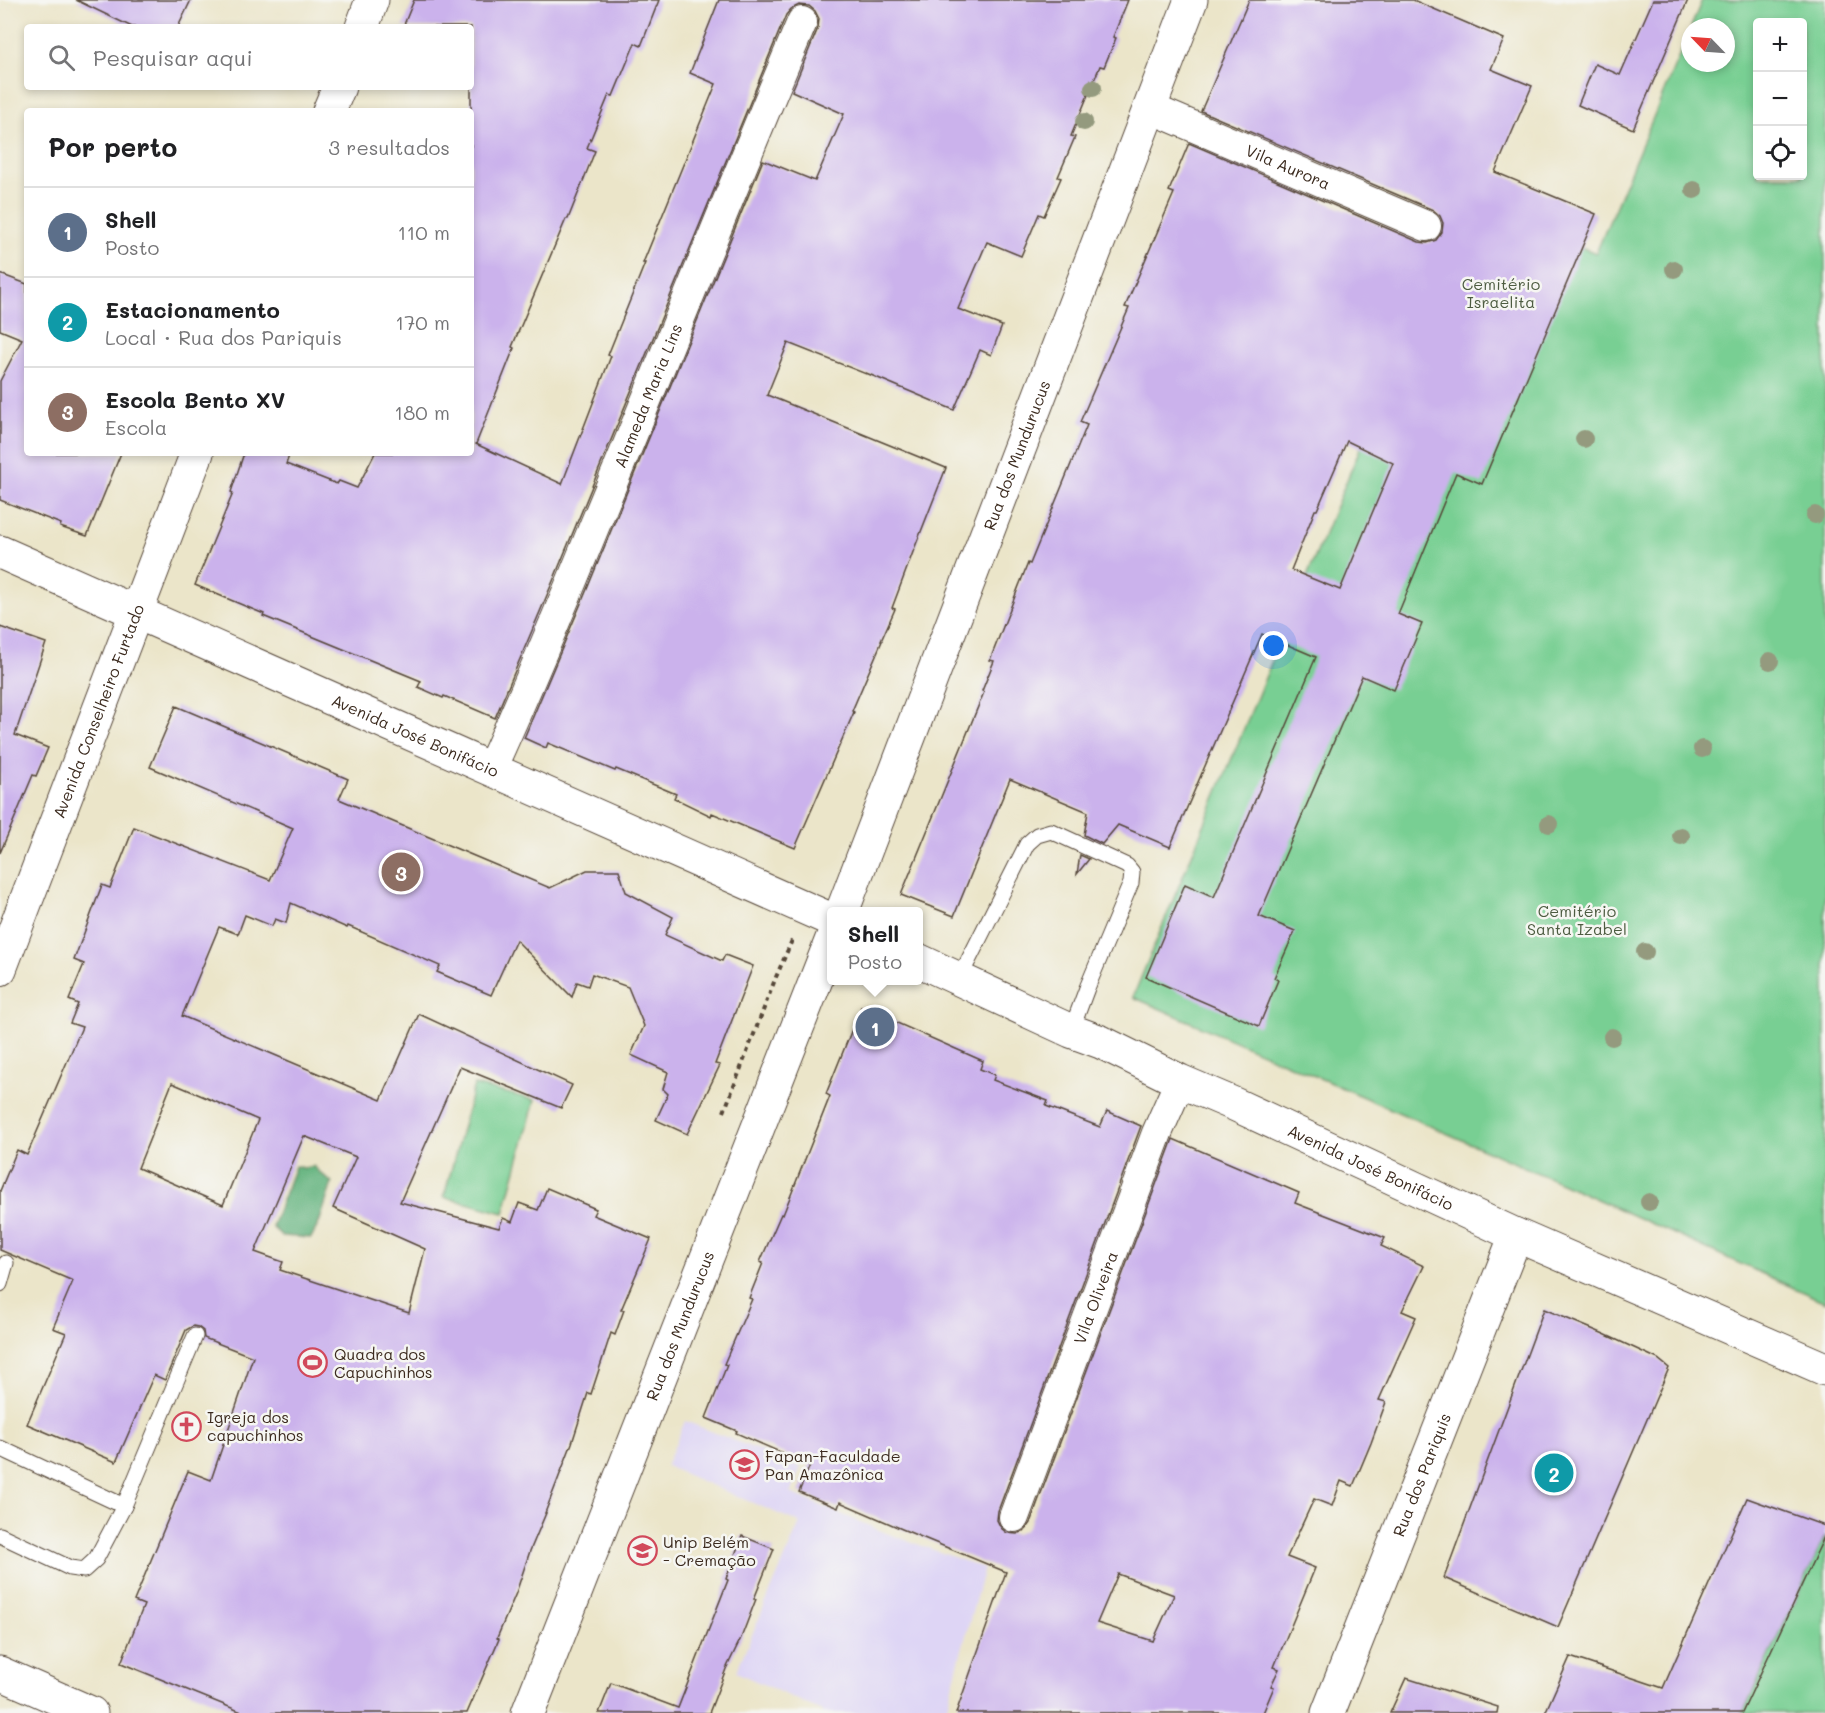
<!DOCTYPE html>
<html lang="pt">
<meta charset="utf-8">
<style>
:root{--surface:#fff;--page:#f2f2f2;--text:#202124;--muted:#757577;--line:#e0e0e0;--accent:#b45309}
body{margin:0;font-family:Mali,sans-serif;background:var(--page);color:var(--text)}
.controls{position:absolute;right:18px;top:18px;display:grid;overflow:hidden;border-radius:6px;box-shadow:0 3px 9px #0003}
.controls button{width:54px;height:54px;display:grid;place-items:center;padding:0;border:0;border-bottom:2px solid var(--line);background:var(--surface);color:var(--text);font:30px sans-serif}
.compass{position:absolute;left:1681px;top:18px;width:54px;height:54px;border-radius:50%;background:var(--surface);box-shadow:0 3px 9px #0003;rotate:295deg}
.you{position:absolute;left:1274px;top:646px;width:21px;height:21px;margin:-15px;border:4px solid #fff;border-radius:50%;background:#1a73e8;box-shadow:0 0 0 9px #1a73e833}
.badge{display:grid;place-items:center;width:39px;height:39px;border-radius:50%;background:var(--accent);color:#fff;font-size:20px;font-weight:700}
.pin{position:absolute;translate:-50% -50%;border:3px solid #fff;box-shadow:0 2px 6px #0006}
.popup{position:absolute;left:827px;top:907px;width:96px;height:78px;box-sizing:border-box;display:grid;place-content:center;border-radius:6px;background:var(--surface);filter:drop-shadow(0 2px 4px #0005);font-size:20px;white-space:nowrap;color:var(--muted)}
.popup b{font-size:22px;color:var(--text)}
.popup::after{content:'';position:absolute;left:50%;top:100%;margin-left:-12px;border:12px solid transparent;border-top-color:var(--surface)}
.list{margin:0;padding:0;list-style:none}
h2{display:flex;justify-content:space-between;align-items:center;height:78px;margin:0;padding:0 24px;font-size:26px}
h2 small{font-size:20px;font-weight:400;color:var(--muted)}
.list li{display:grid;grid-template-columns:39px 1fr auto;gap:18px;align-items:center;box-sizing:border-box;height:90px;padding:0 24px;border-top:2px solid var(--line)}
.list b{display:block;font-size:22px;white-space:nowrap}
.list p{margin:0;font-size:20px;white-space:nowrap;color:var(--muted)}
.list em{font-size:20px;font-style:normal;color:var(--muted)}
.icon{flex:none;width:33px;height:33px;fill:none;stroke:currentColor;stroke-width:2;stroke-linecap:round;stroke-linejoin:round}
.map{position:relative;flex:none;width:1825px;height:1713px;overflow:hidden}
.search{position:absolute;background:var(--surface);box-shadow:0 3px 9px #0003;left:24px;top:24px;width:450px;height:66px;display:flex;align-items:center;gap:15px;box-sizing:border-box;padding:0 21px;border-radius:6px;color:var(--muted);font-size:22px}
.panel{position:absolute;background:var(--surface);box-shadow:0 3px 9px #0003;left:24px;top:108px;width:450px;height:348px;border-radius:6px}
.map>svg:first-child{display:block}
.built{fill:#ded5f5}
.green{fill:#78cf93;stroke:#5a7c58;stroke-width:1.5;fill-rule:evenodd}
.forest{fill:#62b27d;stroke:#4e6e4e;stroke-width:1.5}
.building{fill:#cbb2ec;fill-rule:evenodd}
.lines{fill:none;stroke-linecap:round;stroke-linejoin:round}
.lane-casing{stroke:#554638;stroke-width:17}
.street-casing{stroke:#554638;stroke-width:32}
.secondary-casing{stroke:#554638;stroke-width:35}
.path{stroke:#554638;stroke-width:4;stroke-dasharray:4.5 4.5;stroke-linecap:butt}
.lane{stroke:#fff;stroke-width:15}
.street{stroke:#fff;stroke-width:30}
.secondary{stroke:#fff;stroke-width:33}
.tree{fill:#949a7e}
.labels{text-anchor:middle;stroke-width:5;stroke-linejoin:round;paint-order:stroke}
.street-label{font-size:16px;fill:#3b2a1e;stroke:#f6f6f2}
.park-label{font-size:16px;fill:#4d5c41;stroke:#f6f6f2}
.poi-label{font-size:16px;fill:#3b2a1e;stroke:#f6f6f2;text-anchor:start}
</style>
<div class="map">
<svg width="1825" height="1713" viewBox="0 0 1825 1713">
<rect width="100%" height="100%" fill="#f6f6f2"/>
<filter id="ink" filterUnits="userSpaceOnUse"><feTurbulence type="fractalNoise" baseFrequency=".0167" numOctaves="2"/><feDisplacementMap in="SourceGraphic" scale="12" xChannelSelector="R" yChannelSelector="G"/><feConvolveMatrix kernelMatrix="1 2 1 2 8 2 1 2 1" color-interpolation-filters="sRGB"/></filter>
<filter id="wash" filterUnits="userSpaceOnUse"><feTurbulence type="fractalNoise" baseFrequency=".008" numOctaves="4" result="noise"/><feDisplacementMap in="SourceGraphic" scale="24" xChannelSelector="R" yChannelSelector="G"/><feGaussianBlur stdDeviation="1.35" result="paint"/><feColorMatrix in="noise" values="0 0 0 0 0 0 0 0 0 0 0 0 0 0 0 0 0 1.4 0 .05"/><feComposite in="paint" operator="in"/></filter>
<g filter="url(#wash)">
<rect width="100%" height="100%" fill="#ebe5c9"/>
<polygon class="built" points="685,1421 801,1467 791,1493 886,1533 984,1568 945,1713 822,1713 822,1711 736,1672 800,1523 666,1466"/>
<g class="green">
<path d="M1702,0h123v1302l-264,-119 -428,-186 329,-795 134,51 94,-223v33h36v-36h-35zM1758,22h44v154h-44z"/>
<polygon points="474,1085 535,1100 504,1213 444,1197"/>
<polygon points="1825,1535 1825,1713 1743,1713"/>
</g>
<polygon class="forest" points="295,1166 304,1168 313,1166 332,1183 319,1223 311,1238 282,1236 272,1227"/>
<g id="blocks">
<g class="building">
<polygon points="76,0 191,0 178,27 132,27"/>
<polygon points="414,0 659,0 641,46 635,43 613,96 609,95 587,148 595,151 568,219 566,219 512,347 514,348 476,444 562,484 611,356 608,355 645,263 643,263 716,84 690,73 719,0 1128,0 1113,37 1116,38 1104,67 1100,66 1071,136 1075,137 1058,177 1061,178 1044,216 1039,214 1021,256 987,242 958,309 1002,326 991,355 980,350 954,410 866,373 866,374 788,343 767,395 946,468 913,552 892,608 895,609 881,641 882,641 852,711 854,712 795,848 712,813 711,816 674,798 676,794 616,769 615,771 548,743 546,748 524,738 585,594 763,160 815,181 844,114 792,91 818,28 819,19 815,11 809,6 799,5 791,9 786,15 553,581 495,718 444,696 443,698 418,687 421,681 263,616 264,614 195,585 233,493 231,492 244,453 290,453 286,464 337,484 339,481 357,488 375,453 471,453 471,27 403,27"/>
<path d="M1249,0h164l91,39 -13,30 41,17 -37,86 101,42 -114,270 -26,-11 -58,141 24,10 -28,66 -32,-14 -103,240 36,15 -21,47 4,2 -19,46 -113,-49 39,-93 29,13 102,-240 -54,-23 -92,213 -52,-22 -16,19 -18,-9 4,-23 -78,-33 -56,137 -53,-21 83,-203 -2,-1 12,-30 -4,-1 38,-97 2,1 57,-139 -7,-3 49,-114 -4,-1 49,-114 -5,-2 20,-48 230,99 8,1 9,-3 6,-8 1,-9 -3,-7 -7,-6 -232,-99zM1347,441l46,22 -53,127 -49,-20 24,-60h2z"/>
<polygon points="1653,0 1688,0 1633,129 1578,105 1595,64 1620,75"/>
<polygon points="0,274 27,284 27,453 121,453 87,536 60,527 61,524 0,500 0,381 22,339 0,330"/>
<polygon points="0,627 46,643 15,735 48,748 36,776 33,775 0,853"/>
<path d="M176,706l172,73 -9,20 211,89 37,-18h32l7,22 47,25 -8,18 57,26 3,-6 28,11 -38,98 5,1 -33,69 -31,-14 12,-26 -5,-5 5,-17 -37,-17 13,-29 -16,-39 -36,-13 -4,12 -11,-4 -5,15 -56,-57 -25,55 -54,-23 3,-6 -92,-40 -1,2 -56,-25 -5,20 -11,-4 -3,7 -27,-11 -7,19 -19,-7 -37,89 199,84 38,-86 153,71 -11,23 -101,-41 -60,135 99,26 4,-10 9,4 7,-19 19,7 9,-22 49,21 -3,6 58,24 -30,71h3l-9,25 -4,-2 -20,61 -3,-1 -16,50 -27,70h1l-16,38 -14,42 -19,45 2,1 -32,74h-223l-123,-50 23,-58 -10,-4 54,-130 23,9 42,-123 -49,-19 -1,-7 -5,-4 -5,-1 -7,4 -21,50 -11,-5 -38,87 -89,-38 39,-91 -13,-5 20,-47 -73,-31v-59l17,-41 10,5 55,-128 -12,-4 8,-19 -9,-4 15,-36 -10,-4 28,-75 8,3 24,-61 136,53 23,-52 -143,-61zM172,1083l86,37 -35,85 -85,-37zM304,1136l52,21 -23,51 92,41 -16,64 -129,-43 3,-8 -28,-10z"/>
<polygon points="1080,855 1089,859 1077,874"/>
<path d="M861,1007l122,54 -3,8 15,6 -2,5 55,21 -2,5 54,21 7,-16 34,15 -143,385 -1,9 4,8 6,5 10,1 8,-4 5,-7 143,-384 126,54 -4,10 90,35 -4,8 43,20 -22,45 14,6 -37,83 7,2 -15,41 -18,43 -12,-5 -9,25 -18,-7 -27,58 28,11 -41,99 5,2 -8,17 3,1 -11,26h-307l50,-141 -104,-43 -62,-27 -2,6 -39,-16 11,-27 -74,-32 1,-2 -31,-13 21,-53 -3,-1 28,-65 -3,-1 14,-35 -3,-1 21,-48 2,1 47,-119 -4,-2zM1118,1574l56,21 -21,46 -56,-18z"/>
<polygon points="1544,1309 1604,1334 1658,1359 1669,1368 1558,1627 1444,1578"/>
<polygon points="1747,1498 1825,1526 1825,1535 1742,1713 1545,1713 1570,1657 1663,1688"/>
<polygon points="742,1536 774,1549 754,1599 756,1599 741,1638 726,1669 709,1713 599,1713 611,1683 678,1708 728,1580 726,1579"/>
<polygon points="1406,1678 1498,1707 1497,1713 1390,1713"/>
</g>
</g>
</g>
<g filter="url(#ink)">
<use href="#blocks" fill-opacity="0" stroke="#554638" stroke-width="1.5"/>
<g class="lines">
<defs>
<g id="lane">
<polyline points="959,979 1027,844 1037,835 1051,831 1127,866 1132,872 1131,883 1087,988 1071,1031"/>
<polyline points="0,1284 6,1263"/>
<polyline points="0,1448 124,1506"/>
<polyline points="0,1535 70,1568 84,1570 96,1559 124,1506 195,1336"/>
</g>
<g id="street">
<path id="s1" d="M1150,108l276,118"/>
<path id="s2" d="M491,769c36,-80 70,-161 103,-242 70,-168 137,-337 208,-505"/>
<path id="s3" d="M1014,1517l143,-384 23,-52"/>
</g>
<g id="secondary">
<polyline points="362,27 372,0"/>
<polyline points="329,111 339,87"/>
<path id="s4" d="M0,552l832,368"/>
<path id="s5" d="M842,912l349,-912"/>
<path id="s6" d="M918,960l153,71 30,11 79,39 54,23 282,131 309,134"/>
<path id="s7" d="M0,969l197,-516"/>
<polyline points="0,1673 91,1713"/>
<path id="s8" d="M528,1713l304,-774"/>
<path id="s9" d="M1328,1713l188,-478"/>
</g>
</defs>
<use href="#lane" class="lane-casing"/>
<use href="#street" class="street-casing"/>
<use href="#secondary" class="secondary-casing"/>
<polyline class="path" points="724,1112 776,977 793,938"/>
<use href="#lane" class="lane"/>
<use href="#street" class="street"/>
<use href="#secondary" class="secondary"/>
</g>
<g class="tree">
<circle cx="1093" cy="88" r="9"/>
<circle cx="1084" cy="122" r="9"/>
<circle cx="1694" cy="190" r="9"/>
<circle cx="1674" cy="269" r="9"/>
<circle cx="1584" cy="439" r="9"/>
<circle cx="1815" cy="515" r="9"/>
<circle cx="1770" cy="661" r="9"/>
<circle cx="1702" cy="749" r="9"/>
<circle cx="1549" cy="824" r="9"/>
<circle cx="1681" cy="836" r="9"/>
<circle cx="1645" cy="952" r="9"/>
<circle cx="1612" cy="1037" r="9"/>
<circle cx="1649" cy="1202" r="9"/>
</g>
</g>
<defs>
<symbol id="stadium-ring" viewBox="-11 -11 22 22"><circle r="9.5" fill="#f6f6f2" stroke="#d1495b" stroke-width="1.5"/><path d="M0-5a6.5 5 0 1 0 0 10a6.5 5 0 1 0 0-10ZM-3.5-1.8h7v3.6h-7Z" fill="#d1495b"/></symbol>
<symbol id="church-ring" viewBox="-11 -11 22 22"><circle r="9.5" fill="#f6f6f2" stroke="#d1495b" stroke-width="1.5"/><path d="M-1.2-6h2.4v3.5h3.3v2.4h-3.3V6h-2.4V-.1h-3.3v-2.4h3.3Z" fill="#d1495b"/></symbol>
<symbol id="school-ring" viewBox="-11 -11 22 22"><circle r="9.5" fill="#f6f6f2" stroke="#d1495b" stroke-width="1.5"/><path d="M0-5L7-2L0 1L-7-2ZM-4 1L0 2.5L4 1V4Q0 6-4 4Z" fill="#d1495b"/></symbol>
</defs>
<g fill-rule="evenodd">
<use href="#stadium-ring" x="296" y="1346" width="33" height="33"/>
<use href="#church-ring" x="170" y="1410" width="33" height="33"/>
<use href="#school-ring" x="728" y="1448" width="33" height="33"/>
<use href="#school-ring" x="626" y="1534" width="33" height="33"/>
</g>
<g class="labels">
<g class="street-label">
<text dy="6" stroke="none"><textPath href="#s1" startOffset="150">Vila Aurora</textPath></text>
<text dy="6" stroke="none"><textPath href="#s2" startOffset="405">Alameda Maria Lins</textPath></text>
<text dy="6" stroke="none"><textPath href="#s5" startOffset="489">Rua dos Mundurucus</textPath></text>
<text dy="6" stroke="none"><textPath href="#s7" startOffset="276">Avenida Conselheiro Furtado</textPath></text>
<text dy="6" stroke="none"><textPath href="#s4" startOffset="454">Avenida José Bonifácio</textPath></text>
<text dy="6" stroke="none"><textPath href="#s6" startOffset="498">Avenida José Bonifácio</textPath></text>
<text dy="6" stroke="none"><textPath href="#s3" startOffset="234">Vila Oliveira</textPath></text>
<text dy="6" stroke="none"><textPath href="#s8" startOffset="416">Rua dos Mundurucus</textPath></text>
<text dy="6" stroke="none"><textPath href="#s9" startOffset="256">Rua dos Pariquis</textPath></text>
</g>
<g class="park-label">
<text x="1501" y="290">Cemitério<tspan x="1501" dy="18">Israelita</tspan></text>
<text x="1577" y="917">Cemitério<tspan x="1577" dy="18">Santa Izabel</tspan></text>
</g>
<g class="poi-label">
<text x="334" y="1360">Quadra dos<tspan x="334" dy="18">Capuchinhos</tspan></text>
<text x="207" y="1423">Igreja dos<tspan x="207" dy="18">capuchinhos</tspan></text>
<text x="765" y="1462">Fapan-Faculdade<tspan x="765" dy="18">Pan Amazônica</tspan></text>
<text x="663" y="1548">Unip Belém<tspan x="663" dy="18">- Cremação</tspan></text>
</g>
</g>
</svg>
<div class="controls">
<button>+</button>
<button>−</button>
<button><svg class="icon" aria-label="locate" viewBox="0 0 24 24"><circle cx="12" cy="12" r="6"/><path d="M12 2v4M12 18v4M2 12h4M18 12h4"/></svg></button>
</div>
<svg class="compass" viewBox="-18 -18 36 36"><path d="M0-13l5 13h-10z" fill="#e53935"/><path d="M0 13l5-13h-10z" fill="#757577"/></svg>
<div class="you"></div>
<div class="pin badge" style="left:875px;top:1027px;background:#5c6f8a">1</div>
<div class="popup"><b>Shell</b>Posto</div>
<div class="pin badge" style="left:1554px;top:1473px;background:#0f9aa8">2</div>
<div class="pin badge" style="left:401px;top:872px;background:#8d6e63">3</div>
<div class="search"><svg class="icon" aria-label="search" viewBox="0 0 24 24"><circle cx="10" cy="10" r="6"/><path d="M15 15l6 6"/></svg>Pesquisar aqui</div>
<section class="panel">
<h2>Por perto<small>3 resultados</small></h2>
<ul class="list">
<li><span class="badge" style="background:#5c6f8a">1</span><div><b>Shell</b><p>Posto</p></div><em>110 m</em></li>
<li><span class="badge" style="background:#0f9aa8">2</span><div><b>Estacionamento</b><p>Local · Rua dos Pariquis</p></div><em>170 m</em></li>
<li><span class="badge" style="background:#8d6e63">3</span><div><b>Escola Bento XV</b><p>Escola</p></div><em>180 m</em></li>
</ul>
</section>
</div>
